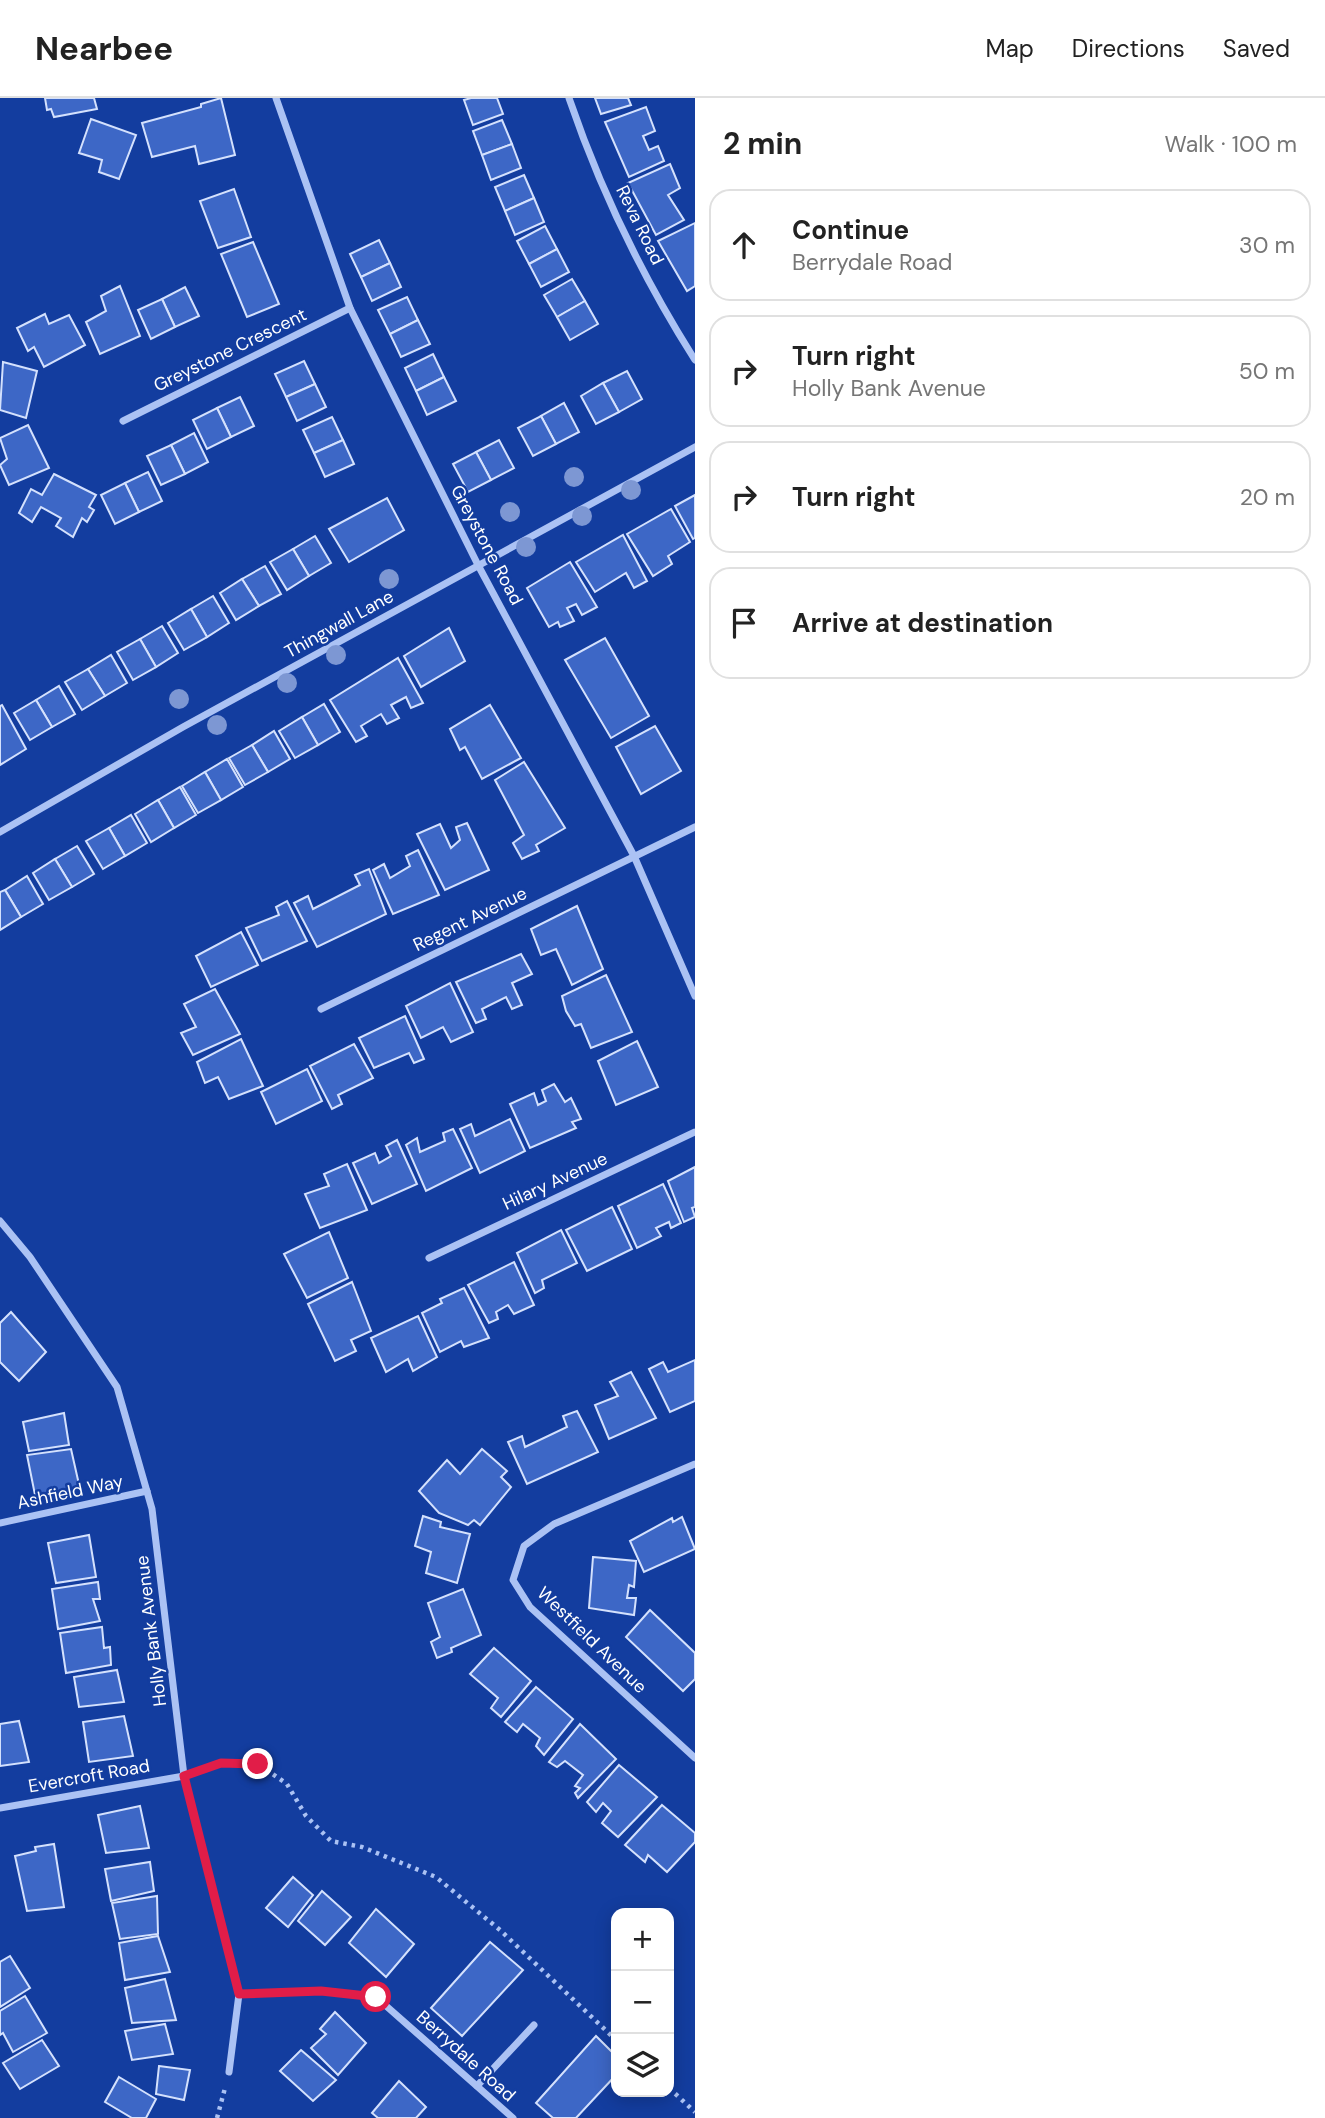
<!DOCTYPE html>
<meta charset="utf-8">
<style>
:root{--surface:#fff;--page:#f2f2f2;--text:#222;--muted:#767676;--line:#e0e0e0}
body{margin:0;font-family:"DM Sans",sans-serif;background:var(--page);color:var(--text)}
.controls{position:absolute;right:21px;bottom:21px;display:grid;overflow:hidden;border-radius:14px;box-shadow:0 4px 18px #0003}
.controls button{width:63px;height:63px;display:grid;place-items:center;padding:0;border:0;border-bottom:2px solid var(--line);background:var(--surface);color:var(--text);font:35px sans-serif}
.stop{position:absolute;width:21px;height:21px;margin:-16px;border:5px solid #e11d48;border-radius:50%;background:#fff}
.stop.end{background:#e11d48;border-color:#fff;box-shadow:0 2px 7px #0008}
.list{margin:0;padding:0;list-style:none}
h2{display:flex;justify-content:space-between;align-items:center;height:91px;margin:0;padding:0 28px;font-size:30px}
h2 small{font-size:23px;font-weight:400;color:var(--muted)}
.list li{display:grid;grid-template-columns:46px 1fr auto;gap:21px;align-items:center;box-sizing:border-box;height:112px;margin:0 14px 14px;padding:0 14px;border:2px solid var(--line);border-radius:21px}
.list b{display:block;font-size:26px;white-space:nowrap}
.list p{margin:0;font-size:23px;white-space:nowrap;color:var(--muted)}
.list em{font-size:23px;font-style:normal;color:var(--muted)}
.icon{flex:none;width:38px;height:38px;fill:none;stroke:currentColor;stroke-width:2;stroke-linecap:round;stroke-linejoin:round}
.map{position:relative;flex:none;width:695px;height:2020px;overflow:hidden}
header{display:flex;align-items:center;gap:42px;box-sizing:border-box;height:98px;padding:0 35px;background:var(--surface);border-bottom:2px solid var(--line)}
header strong{font-size:33px}
nav{display:flex;gap:38px;margin-inline-start:auto;font-size:24px}
main{display:flex}
aside{flex:1;background:var(--surface)}
.map>svg:first-child{display:block}
.building{fill:#3d67c6;stroke:#d4e1fd;stroke-width:2}
.lines{fill:none;stroke-linecap:round;stroke-linejoin:round}
.path{stroke:#abc2f4;stroke-width:4.5;stroke-dasharray:3.5 5;stroke-linecap:butt}
.street{stroke:#abc2f4;stroke-width:7}
.tree{fill:#7d97d3}
.route{stroke:#e11d48;stroke-width:9}
.labels{text-anchor:middle;stroke-width:5;stroke-linejoin:round;paint-order:stroke}
.street-label{font-size:18px;fill:#fff;stroke:#133d9f}
</style>
<header>
<strong>Nearbee</strong>
<nav><a>Map</a><a>Directions</a><a>Saved</a></nav>
</header>
<main>
<div class="map">
<svg width="695" height="2020" viewBox="0 0 695 2020">
<rect width="100%" height="100%" fill="#133d9f"/>
<g class="building">
<polygon points="45,0 94,0 97,11 54,19 51,11 47,12"/>
<polygon points="221,0 235,57 199,66 195,48 152,59 142,25 201,9 201,6"/>
<polygon points="471,0 497,0 503,16 473,27 464,2"/>
<polygon points="595,0 628,0 631,7 601,16"/>
<polygon points="646,9 655,33 643,38 649,52 658,48 664,63 629,79 605,24"/>
<polygon points="91,21 136,37 119,81 99,74 102,62 79,55"/>
<polygon points="502,22 512,46 482,57 473,33"/>
<polygon points="512,46 521,70 491,82 482,57"/>
<polygon points="670,66 680,90 668,97 684,122 656,137 628,85"/>
<polygon points="524,77 534,100 505,113 495,89"/>
<polygon points="234,91 251,139 218,150 200,103"/>
<polygon points="534,100 544,124 515,137 505,113"/>
<polygon points="695,125 695,188 687,193 658,143"/>
<polygon points="545,128 557,151 529,166 517,143"/>
<polygon points="379,142 390,165 361,179 350,156"/>
<polygon points="253,144 279,206 247,219 221,156"/>
<polygon points="557,151 569,174 541,189 529,166"/>
<polygon points="390,165 401,189 372,203 361,179"/>
<polygon points="572,181 585,203 557,219 544,197"/>
<polygon points="120,188 140,238 100,256 86,224 106,213 101,198"/>
<polygon points="185,189 199,218 175,229 162,201"/>
<polygon points="407,199 418,222 390,236 378,212"/>
<polygon points="162,201 175,229 151,241 138,212"/>
<polygon points="585,203 598,226 570,242 557,219"/>
<polygon points="45,216 49,226 69,217 85,247 44,269 34,249 28,253 17,230"/>
<polygon points="418,222 430,246 401,259 390,236"/>
<polygon points="433,256 444,279 416,293 405,270"/>
<polygon points="304,263 315,286 286,299 275,276"/>
<polygon points="3,264 37,273 26,320 0,312"/>
<polygon points="627,273 642,301 619,314 603,285"/>
<polygon points="444,279 456,303 427,317 416,293"/>
<polygon points="603,285 619,314 596,326 581,298"/>
<polygon points="315,286 326,309 297,323 286,299"/>
<polygon points="240,299 254,328 231,339 217,310"/>
<polygon points="564,305 579,334 556,346 541,318"/>
<polygon points="217,310 231,339 207,351 193,322"/>
<polygon points="541,318 556,346 533,358 518,330"/>
<polygon points="332,319 343,342 314,355 303,332"/>
<polygon points="28,327 49,370 9,387 0,367 7,361 0,340"/>
<polygon points="194,335 208,364 185,376 171,347"/>
<polygon points="343,342 354,366 325,379 314,355"/>
<polygon points="499,342 514,370 491,382 476,354"/>
<polygon points="171,347 185,376 161,387 147,358"/>
<polygon points="476,354 491,382 468,394 453,366"/>
<polygon points="148,374 162,403 139,414 125,385"/>
<polygon points="54,376 96,397 89,409 94,412 87,424 82,420 73,439 56,428 61,420 41,409 32,424 19,415 31,391 42,397"/>
<polygon points="125,385 139,414 115,426 101,397"/>
<polygon points="695,397 695,440 693,441 675,408"/>
<polygon points="387,400 404,432 349,464 329,431"/>
<polygon points="671,411 690,444 668,458 672,466 653,478 627,436"/>
<polygon points="623,437 647,483 634,490 626,475 595,494 576,464"/>
<polygon points="315,438 331,465 309,478 293,451"/>
<polygon points="293,451 309,478 287,492 270,464"/>
<polygon points="570,464 597,509 582,517 576,506 567,510 574,523 560,529 558,524 549,529 527,490"/>
<polygon points="265,468 281,496 259,508 242,481"/>
<polygon points="242,481 259,508 236,522 220,495"/>
<polygon points="213,498 229,525 207,539 191,511"/>
<polygon points="191,511 207,539 184,552 168,525"/>
<polygon points="162,528 178,555 156,569 140,541"/>
<polygon points="449,530 465,563 421,589 404,558"/>
<polygon points="605,540 649,618 611,640 565,562"/>
<polygon points="140,541 156,569 133,582 117,554"/>
<polygon points="111,557 127,585 105,598 88,571"/>
<polygon points="398,560 423,605 411,610 406,599 391,607 399,620 387,626 381,616 361,628 367,638 356,644 330,602"/>
<polygon points="88,571 105,598 82,612 65,584"/>
<polygon points="59,588 75,616 52,629 36,602"/>
<polygon points="36,602 52,629 30,642 14,615"/>
<polygon points="324,606 340,634 318,647 302,619"/>
<polygon points="2,607 26,651 0,667 0,608"/>
<polygon points="490,607 521,660 482,681 465,649 460,652 450,631"/>
<polygon points="302,619 318,647 295,660 279,633"/>
<polygon points="655,628 681,673 641,696 616,649"/>
<polygon points="274,633 290,661 268,674 252,647"/>
<polygon points="252,647 268,674 245,687 229,660"/>
<polygon points="227,661 243,689 221,702 205,674"/>
<polygon points="524,664 565,730 536,747 539,753 522,761 513,745 524,737 495,682"/>
<polygon points="205,674 221,702 198,715 182,688"/>
<polygon points="180,689 196,717 174,730 158,702"/>
<polygon points="158,702 174,730 151,744 135,716"/>
<polygon points="131,717 147,745 125,758 109,730"/>
<polygon points="467,725 489,772 445,792 417,736 440,726 451,750 460,742 456,729"/>
<polygon points="109,730 125,758 103,771 86,743"/>
<polygon points="77,748 94,776 72,789 55,761"/>
<polygon points="418,752 439,797 393,816 373,772 384,766 390,780 410,768 406,758"/>
<polygon points="55,761 72,789 49,802 33,775"/>
<polygon points="369,771 386,816 317,849 294,805 308,798 313,811 360,787 355,777"/>
<polygon points="27,778 43,806 21,819 5,792"/>
<polygon points="5,792 21,819 0,832 0,794"/>
<polygon points="287,803 307,843 262,863 246,830 279,817 276,809"/>
<polygon points="577,808 603,871 572,887 556,851 541,857 531,831"/>
<polygon points="241,834 258,867 211,889 196,858"/>
<polygon points="521,856 532,876 512,885 522,907 512,911 506,899 482,911 486,921 476,925 456,884"/>
<polygon points="606,877 632,934 591,950 581,926 575,928 566,913 562,898"/>
<polygon points="450,885 473,934 451,944 443,929 421,940 406,908"/>
<polygon points="215,891 240,936 193,957 181,935 196,929 184,906"/>
<polygon points="405,918 424,961 414,965 409,955 374,970 359,940"/>
<polygon points="241,941 263,988 229,1001 218,979 205,985 197,964"/>
<polygon points="637,943 658,989 616,1007 598,963"/>
<polygon points="354,946 373,980 338,997 342,1006 332,1011 310,968"/>
<polygon points="307,971 322,1003 276,1026 261,994"/>
<polygon points="554,986 565,1004 571,1000 581,1021 572,1024 576,1030 530,1050 510,1006 534,995 538,1007 546,1003 542,992"/>
<polygon points="510,1021 525,1053 480,1075 460,1031 471,1026 475,1038"/>
<polygon points="453,1031 472,1070 426,1093 406,1047 417,1040 420,1054 445,1043 443,1035"/>
<polygon points="397,1042 417,1086 372,1106 353,1065 375,1055 379,1065 391,1058 386,1048"/>
<polygon points="347,1066 367,1112 320,1130 305,1096 329,1088 324,1076"/>
<polygon points="695,1069 695,1109 692,1110 695,1119 684,1124 668,1083"/>
<polygon points="663,1086 681,1125 671,1130 669,1124 656,1130 661,1138 637,1150 618,1108"/>
<polygon points="612,1109 632,1151 587,1173 566,1132"/>
<polygon points="561,1132 577,1165 542,1182 544,1190 535,1195 517,1155"/>
<polygon points="329,1134 348,1180 307,1200 284,1156"/>
<polygon points="514,1164 534,1207 514,1216 508,1207 496,1214 498,1221 489,1225 468,1187"/>
<polygon points="352,1184 371,1233 351,1242 356,1253 335,1263 308,1206"/>
<polygon points="464,1190 489,1240 464,1249 461,1243 440,1254 422,1215 442,1205 440,1201"/>
<polygon points="11,1214 46,1254 19,1283 0,1264 0,1225"/>
<polygon points="418,1218 437,1259 413,1273 408,1261 386,1274 371,1240"/>
<polygon points="695,1262 695,1303 670,1314 649,1271 663,1264 668,1274"/>
<polygon points="631,1274 656,1320 609,1341 595,1307 618,1298 610,1284"/>
<polygon points="577,1313 598,1354 527,1386 508,1344 522,1338 525,1349 567,1329 563,1318"/>
<polygon points="64,1315 69,1347 29,1353 23,1324"/>
<polygon points="71,1351 80,1391 35,1397 27,1357"/>
<polygon points="482,1351 507,1373 501,1379 511,1389 480,1427 474,1422 468,1427 439,1415 419,1393 447,1362 460,1376"/>
<polygon points="423,1418 441,1424 440,1429 470,1436 457,1485 426,1475 431,1454 415,1448"/>
<polygon points="682,1419 695,1451 644,1474 630,1443 672,1420 673,1424"/>
<polygon points="89,1437 96,1479 56,1485 48,1445"/>
<polygon points="593,1459 636,1463 634,1489 629,1487 627,1500 636,1500 634,1517 589,1510"/>
<polygon points="98,1484 100,1501 93,1501 100,1523 58,1531 52,1491"/>
<polygon points="463,1491 481,1537 451,1550 452,1554 437,1560 431,1544 440,1539 428,1505"/>
<polygon points="650,1512 695,1555 695,1581 683,1593 626,1539"/>
<polygon points="102,1529 104,1550 110,1549 111,1567 66,1575 60,1535"/>
<polygon points="494,1550 531,1583 501,1619 491,1610 498,1600 470,1576"/>
<polygon points="117,1572 124,1604 79,1609 74,1579"/>
<polygon points="536,1589 573,1621 544,1657 536,1648 540,1640 523,1626 517,1634 505,1624"/>
<polygon points="124,1618 133,1658 89,1664 83,1624"/>
<polygon points="19,1623 29,1664 0,1668 0,1626"/>
<polygon points="580,1626 616,1661 578,1700 575,1695 580,1690 575,1688 583,1677 565,1663 557,1669 549,1664"/>
<polygon points="619,1667 657,1699 618,1739 602,1725 611,1713 603,1705 596,1714 587,1704"/>
<polygon points="662,1707 695,1735 695,1744 667,1774 648,1757 645,1764 625,1747"/>
<polygon points="140,1708 149,1750 106,1755 98,1717"/>
<polygon points="54,1746 64,1809 27,1813 15,1758 36,1753 35,1749"/>
<polygon points="150,1764 154,1793 111,1803 105,1771"/>
<polygon points="293,1779 313,1797 288,1829 266,1810"/>
<polygon points="322,1793 351,1819 325,1847 298,1823"/>
<polygon points="157,1798 158,1836 120,1841 112,1805"/>
<polygon points="376,1811 414,1846 386,1879 349,1845"/>
<polygon points="158,1838 170,1874 125,1882 119,1845"/>
<polygon points="490,1844 523,1872 462,1938 431,1910"/>
<polygon points="10,1858 30,1890 0,1909 0,1864"/>
<polygon points="165,1881 176,1922 132,1925 125,1890"/>
<polygon points="25,1898 47,1935 13,1954 3,1935 0,1937 0,1913"/>
<polygon points="335,1914 366,1945 338,1977 311,1950 326,1936 320,1931"/>
<polygon points="165,1926 173,1956 132,1962 125,1933"/>
<polygon points="596,1938 616,1958 616,1977 576,2020 553,2020 536,2005"/>
<polygon points="42,1942 59,1968 20,1991 3,1965"/>
<polygon points="301,1952 336,1982 313,2003 280,1973"/>
<polygon points="159,1968 190,1972 184,2002 156,1996"/>
<polygon points="119,1979 156,2001 146,2020 132,2020 105,2004"/>
<polygon points="399,1983 426,2009 416,2020 378,2020 372,2015"/>
</g>
<g class="lines">
<g class="path">
<polyline points="201,1672 221,1665 258,1666 287,1686 306,1718 331,1743 362,1749 436,1779 500,1832 616,1942"/>
<polyline points="669,1990 695,2014"/>
<polyline points="217,2020 225,1990"/>
</g>
<g class="street">
<polyline points="276,0 350,210 478,467 634,758 695,898"/>
<path d="M569,0c31,91 74,180 126,262"/>
<polyline points="123,323 350,210"/>
<polyline points="0,734 183,629 695,349"/>
<polyline points="321,911 695,729"/>
<polyline points="0,1123 30,1159 117,1289 152,1411 184,1678 239,1896 229,1974"/>
<polyline points="429,1160 695,1034"/>
<polyline points="695,1366 554,1426 524,1448 513,1482 530,1509 695,1660"/>
<polyline points="0,1425 147,1393"/>
<polyline points="0,1710 184,1678"/>
<polyline points="239,1896 321,1893 376,1899 513,2020"/>
<polyline points="477,1988 534,1927"/>
</g>
</g>
<g class="tree">
<circle cx="574" cy="379" r="10"/>
<circle cx="631" cy="392" r="10"/>
<circle cx="510" cy="414" r="10"/>
<circle cx="582" cy="418" r="10"/>
<circle cx="526" cy="449" r="10"/>
<circle cx="389" cy="481" r="10"/>
<circle cx="336" cy="557" r="10"/>
<circle cx="287" cy="585" r="10"/>
<circle cx="179" cy="601" r="10"/>
<circle cx="217" cy="627" r="10"/>
</g>
<g class="lines">
<polyline class="route" points="258,1666 221,1665 184,1678 239,1896 321,1893 376,1899"/>
</g>
<g class="labels">
<g class="street-label">
<text transform="translate(640 127) rotate(64)" y="6">Reva Road</text>
<text transform="translate(230 252) rotate(-26)" y="6">Greystone Crescent</text>
<text transform="translate(487 447) rotate(62)" y="6">Greystone Road</text>
<text transform="translate(339 526) rotate(-29)" y="6">Thingwall Lane</text>
<text transform="translate(470 821) rotate(-26)" y="6">Regent Avenue</text>
<text transform="translate(555 1083) rotate(-25)" y="6">Hilary Avenue</text>
<text transform="translate(70 1394) rotate(-12)" y="6">Ashfield Way</text>
<text transform="translate(151 1533) rotate(-97)" y="6">Holly Bank Avenue</text>
<text transform="translate(592 1542) rotate(44)" y="6">Westfield Avenue</text>
<text transform="translate(89 1678) rotate(-10)" y="6">Evercroft Road</text>
<text transform="translate(466 1958) rotate(42)" y="6">Berrydale Road</text>
</g>
</g>
</svg>
<div class="controls">
<button>+</button>
<button>−</button>
<button><svg class="icon" aria-label="layers" viewBox="0 0 24 24"><path d="M12 4l9 5-9 5-9-5zM3 14l9 5 9-5"/></svg></button>
</div>
<div class="stop" style="left:376px;top:1899px"></div>
<div class="stop end" style="left:258px;top:1666px"></div>
</div>
<aside>
<h2>2 min<small>Walk · 100 m</small></h2>
<ul class="list">
<li><svg class="icon" aria-label="ahead" viewBox="0 0 24 24"><path d="M12 20V5M6 11l6-6 6 6"/></svg><div><b>Continue</b><p>Berrydale Road</p></div><em>30 m</em></li>
<li><svg class="icon" aria-label="right" viewBox="0 0 24 24"><path d="M7 20v-9h11M14 6l5 5-5 5"/></svg><div><b>Turn right</b><p>Holly Bank Avenue</p></div><em>50 m</em></li>
<li><svg class="icon" aria-label="right" viewBox="0 0 24 24"><path d="M7 20v-9h11M14 6l5 5-5 5"/></svg><div><b>Turn right</b></div><em>20 m</em></li>
<li><svg class="icon" aria-label="arrive" viewBox="0 0 24 24"><path d="M6 21V4h12l-3 4 3 4H6"/></svg><div><b>Arrive at destination</b></div></li>
</ul>
</aside>
</main>
